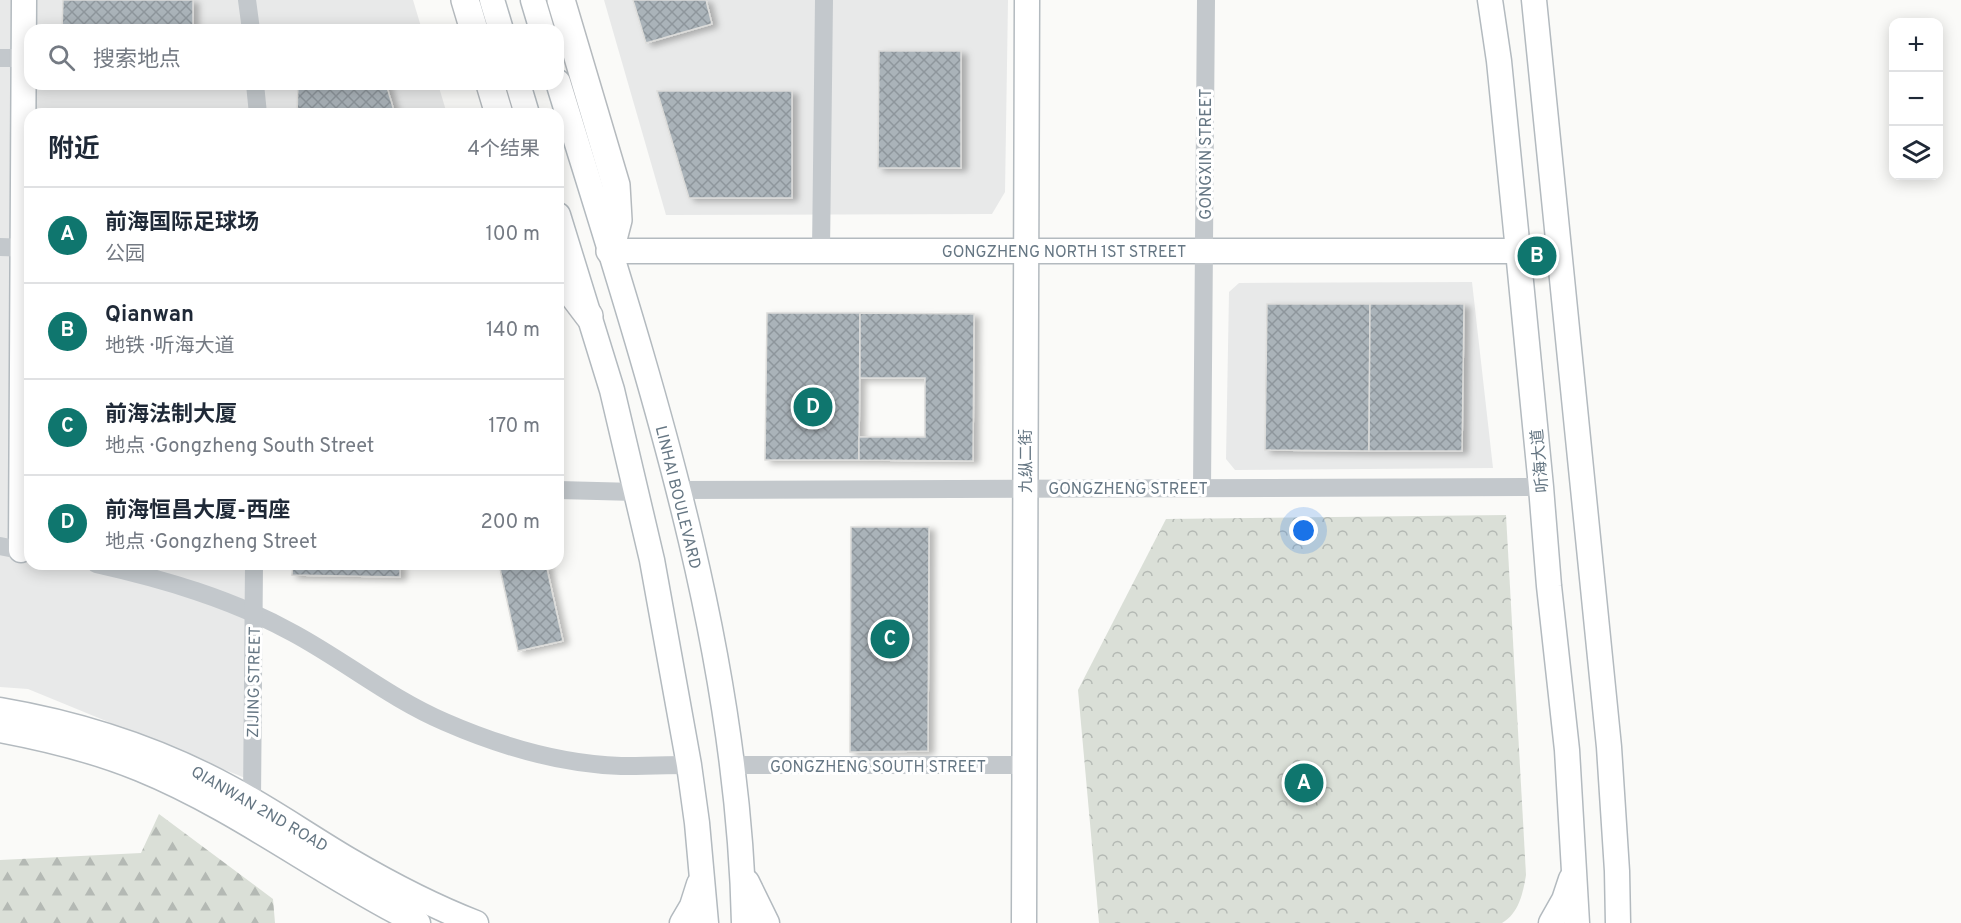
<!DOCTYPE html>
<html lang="zh">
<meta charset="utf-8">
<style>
:root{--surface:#fff;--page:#f6f6f7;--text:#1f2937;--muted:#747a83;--line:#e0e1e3;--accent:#0f766e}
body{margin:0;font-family:Overpass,"Noto Sans SC",sans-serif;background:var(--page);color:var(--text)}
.controls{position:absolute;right:18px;top:18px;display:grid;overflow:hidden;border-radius:12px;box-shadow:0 3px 15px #0003}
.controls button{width:54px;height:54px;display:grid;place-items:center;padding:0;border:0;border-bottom:2px solid var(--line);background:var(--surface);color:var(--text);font:30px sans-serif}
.you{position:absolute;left:1304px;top:531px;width:21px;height:21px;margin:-15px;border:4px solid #fff;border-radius:50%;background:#1a73e8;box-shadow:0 0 0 9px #1a73e833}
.badge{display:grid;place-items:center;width:39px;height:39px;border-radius:50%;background:var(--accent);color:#fff;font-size:20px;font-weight:700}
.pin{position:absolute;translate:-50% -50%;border:3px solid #fff;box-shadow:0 2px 6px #0006}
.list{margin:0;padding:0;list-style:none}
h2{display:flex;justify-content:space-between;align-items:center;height:78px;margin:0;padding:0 24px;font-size:26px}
h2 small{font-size:20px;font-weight:400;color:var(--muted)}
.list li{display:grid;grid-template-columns:39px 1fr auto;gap:18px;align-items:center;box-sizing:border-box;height:96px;padding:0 24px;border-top:2px solid var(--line)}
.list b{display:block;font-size:22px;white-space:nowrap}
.list p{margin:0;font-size:20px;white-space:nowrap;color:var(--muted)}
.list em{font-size:20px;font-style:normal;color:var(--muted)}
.icon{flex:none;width:33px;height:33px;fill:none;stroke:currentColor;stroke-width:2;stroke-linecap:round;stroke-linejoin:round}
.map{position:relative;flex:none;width:1961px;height:923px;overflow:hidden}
.search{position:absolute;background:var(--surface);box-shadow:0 3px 15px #0003;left:24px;top:24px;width:540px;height:66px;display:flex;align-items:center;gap:15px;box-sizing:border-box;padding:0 21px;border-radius:18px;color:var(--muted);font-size:22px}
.panel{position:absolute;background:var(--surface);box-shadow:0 3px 15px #0003;left:24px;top:108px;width:540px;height:462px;border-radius:18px}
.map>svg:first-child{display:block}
.built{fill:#e8e9e9}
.forest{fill:url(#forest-firs)}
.park{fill:url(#park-crowns)}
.building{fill:url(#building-cross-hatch);stroke:#dcdcda;stroke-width:1.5;filter:url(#shadow)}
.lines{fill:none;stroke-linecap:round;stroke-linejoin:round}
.secondary-casing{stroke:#b3babf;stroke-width:27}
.primary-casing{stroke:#b5babe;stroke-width:30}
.street{stroke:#c3c8cc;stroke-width:18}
.secondary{stroke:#fff;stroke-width:24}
.primary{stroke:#fff;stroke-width:27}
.labels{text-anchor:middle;stroke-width:6;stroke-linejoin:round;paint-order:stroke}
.street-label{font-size:16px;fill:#657683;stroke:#fff}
</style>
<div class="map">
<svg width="1961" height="923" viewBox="0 0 1961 923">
<defs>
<pattern id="forest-firs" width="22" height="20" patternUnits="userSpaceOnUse" patternTransform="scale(1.5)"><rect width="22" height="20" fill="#dadfd7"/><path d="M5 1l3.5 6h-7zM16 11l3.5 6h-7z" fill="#b4b9b4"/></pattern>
<pattern id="park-crowns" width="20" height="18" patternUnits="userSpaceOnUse" patternTransform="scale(1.5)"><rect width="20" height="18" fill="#dadfd7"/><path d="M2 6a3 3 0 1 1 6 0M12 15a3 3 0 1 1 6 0" fill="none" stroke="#b4b9b4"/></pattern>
<pattern id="building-cross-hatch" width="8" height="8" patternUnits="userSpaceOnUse" patternTransform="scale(1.5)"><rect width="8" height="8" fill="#aab3b9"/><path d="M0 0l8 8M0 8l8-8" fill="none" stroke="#8e969c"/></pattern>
<filter id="shadow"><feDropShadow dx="5.5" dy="3" stdDeviation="3" flood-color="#0004"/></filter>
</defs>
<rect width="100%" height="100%" fill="#fafaf8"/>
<g class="built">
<polygon points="0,0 413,0 422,30 30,30 30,84 438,84 447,114 30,114 30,564 246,564 245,778 28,689 0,687"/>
<polygon points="604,0 1008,0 1005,192 992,214 666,215"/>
<polygon points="1472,282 1493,468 1235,470 1226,459 1229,292 1239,283"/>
</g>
<polygon class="forest" points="159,814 273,899 275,923 0,923 0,860 141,853"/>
<path class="park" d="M1506,515l20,360c-3,18 -7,38 -24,48h-403l-21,-233 88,-171z"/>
<g class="building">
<polygon points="63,0 193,0 193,30 62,30"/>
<polygon points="633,0 706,0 712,24 646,43"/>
<polygon points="879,51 961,51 961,168 878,168"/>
<polygon points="298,84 386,84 395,114 297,114"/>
<polygon points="657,91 792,91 792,198 689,198"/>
<polygon points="1267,304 1370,304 1369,451 1265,450"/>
<polygon points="1370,304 1464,304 1462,451 1369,451"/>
<polygon points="767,313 860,313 859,460 765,460"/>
<polygon points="860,313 974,314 973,461 859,460 859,437 925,437 925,378 860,378"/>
<polygon points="851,527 929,527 928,751 850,752"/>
<polygon points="293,564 400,564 400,577 292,575"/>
<polygon points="499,564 546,564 563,641 518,651"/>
</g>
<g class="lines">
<defs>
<g id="secondary">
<polyline points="492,0 501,30"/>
<polyline points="533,0 542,30"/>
<polyline points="1490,0 1499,61 1518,251 1541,487 1549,586 1567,750 1577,923"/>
<polyline points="1534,0 1609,747 1617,871 1618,923"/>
<path d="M558,82c84,274 180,552 186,841"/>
<polyline points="518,84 527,114"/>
<polyline points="558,215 612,390 652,560 689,765 697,823 706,923"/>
<polyline points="610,251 1518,251"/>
<polyline points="21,550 24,0"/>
<path d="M0,710c82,14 159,39 232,79 41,22 78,48 117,71 41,24 83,46 127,63"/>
<path d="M0,730c48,9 94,20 140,39 98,40 183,107 278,154"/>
<polyline points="747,882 767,923"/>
<polyline points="682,923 692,906 699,884"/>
<polyline points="1024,923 1027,0"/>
<polyline points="1551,923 1564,900 1571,879"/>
</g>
<g id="primary">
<polyline points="465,0 474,30"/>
<polyline points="561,0 616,185 618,220 610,251"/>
<polyline points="490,84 499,114"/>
<polyline points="558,275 589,316"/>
</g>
</defs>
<use href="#secondary" class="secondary-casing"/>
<use href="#primary" class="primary-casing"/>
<g class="street">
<polyline points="247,0 251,30"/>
<polyline points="0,58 24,58"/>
<polyline points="255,84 258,114"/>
<polyline points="0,247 30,248"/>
<polyline points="821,251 824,0"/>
<polyline points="1202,488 1206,0"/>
<polyline points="558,490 636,492"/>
<polyline points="679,490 1541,487"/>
<polyline points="0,546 30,552"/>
<path d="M96,564c67,15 136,35 197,69 52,28 98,66 152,89 55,24 117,42 176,44 23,0 46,-1 68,-1"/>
<polyline points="732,765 1025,765"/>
<polyline points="252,800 254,564"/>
</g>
<use href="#secondary" class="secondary"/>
<use href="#primary" class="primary"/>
</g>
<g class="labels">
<g class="street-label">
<text transform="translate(1205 154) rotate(-90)" y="6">GONGXIN STREET</text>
<text x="1064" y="257">GONGZHENG NORTH 1ST STREET</text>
<text transform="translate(1025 461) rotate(-90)" y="6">九纵二街</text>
<text transform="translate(1539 461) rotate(-95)" y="6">听海大道</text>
<text x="1128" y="494">GONGZHENG STREET</text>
<text transform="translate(679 497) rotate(76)" y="6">LINHAI BOULEVARD</text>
<text transform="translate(253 682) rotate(-89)" y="6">ZIJING STREET</text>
<text x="878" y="772">GONGZHENG SOUTH STREET</text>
<text transform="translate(260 808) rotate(30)" y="6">QIANWAN 2ND ROAD</text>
</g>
</g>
</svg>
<div class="controls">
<button>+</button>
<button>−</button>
<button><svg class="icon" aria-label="layers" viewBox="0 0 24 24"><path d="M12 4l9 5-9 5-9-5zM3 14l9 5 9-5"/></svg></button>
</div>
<div class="you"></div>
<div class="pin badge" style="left:1304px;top:783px">A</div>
<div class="pin badge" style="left:1537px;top:256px">B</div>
<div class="pin badge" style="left:890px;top:639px">C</div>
<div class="pin badge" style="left:813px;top:407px">D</div>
<div class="search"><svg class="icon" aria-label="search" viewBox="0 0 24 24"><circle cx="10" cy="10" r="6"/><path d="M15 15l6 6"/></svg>搜索地点</div>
<section class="panel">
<h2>附近<small>4个结果</small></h2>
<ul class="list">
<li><span class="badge">A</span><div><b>前海国际足球场</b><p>公园</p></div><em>100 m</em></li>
<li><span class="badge">B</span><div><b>Qianwan</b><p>地铁 · 听海大道</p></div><em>140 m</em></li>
<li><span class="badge">C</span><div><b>前海法制大厦</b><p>地点 · Gongzheng South Street</p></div><em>170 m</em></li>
<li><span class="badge">D</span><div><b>前海恒昌大厦-西座</b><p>地点 · Gongzheng Street</p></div><em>200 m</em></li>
</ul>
</section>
</div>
